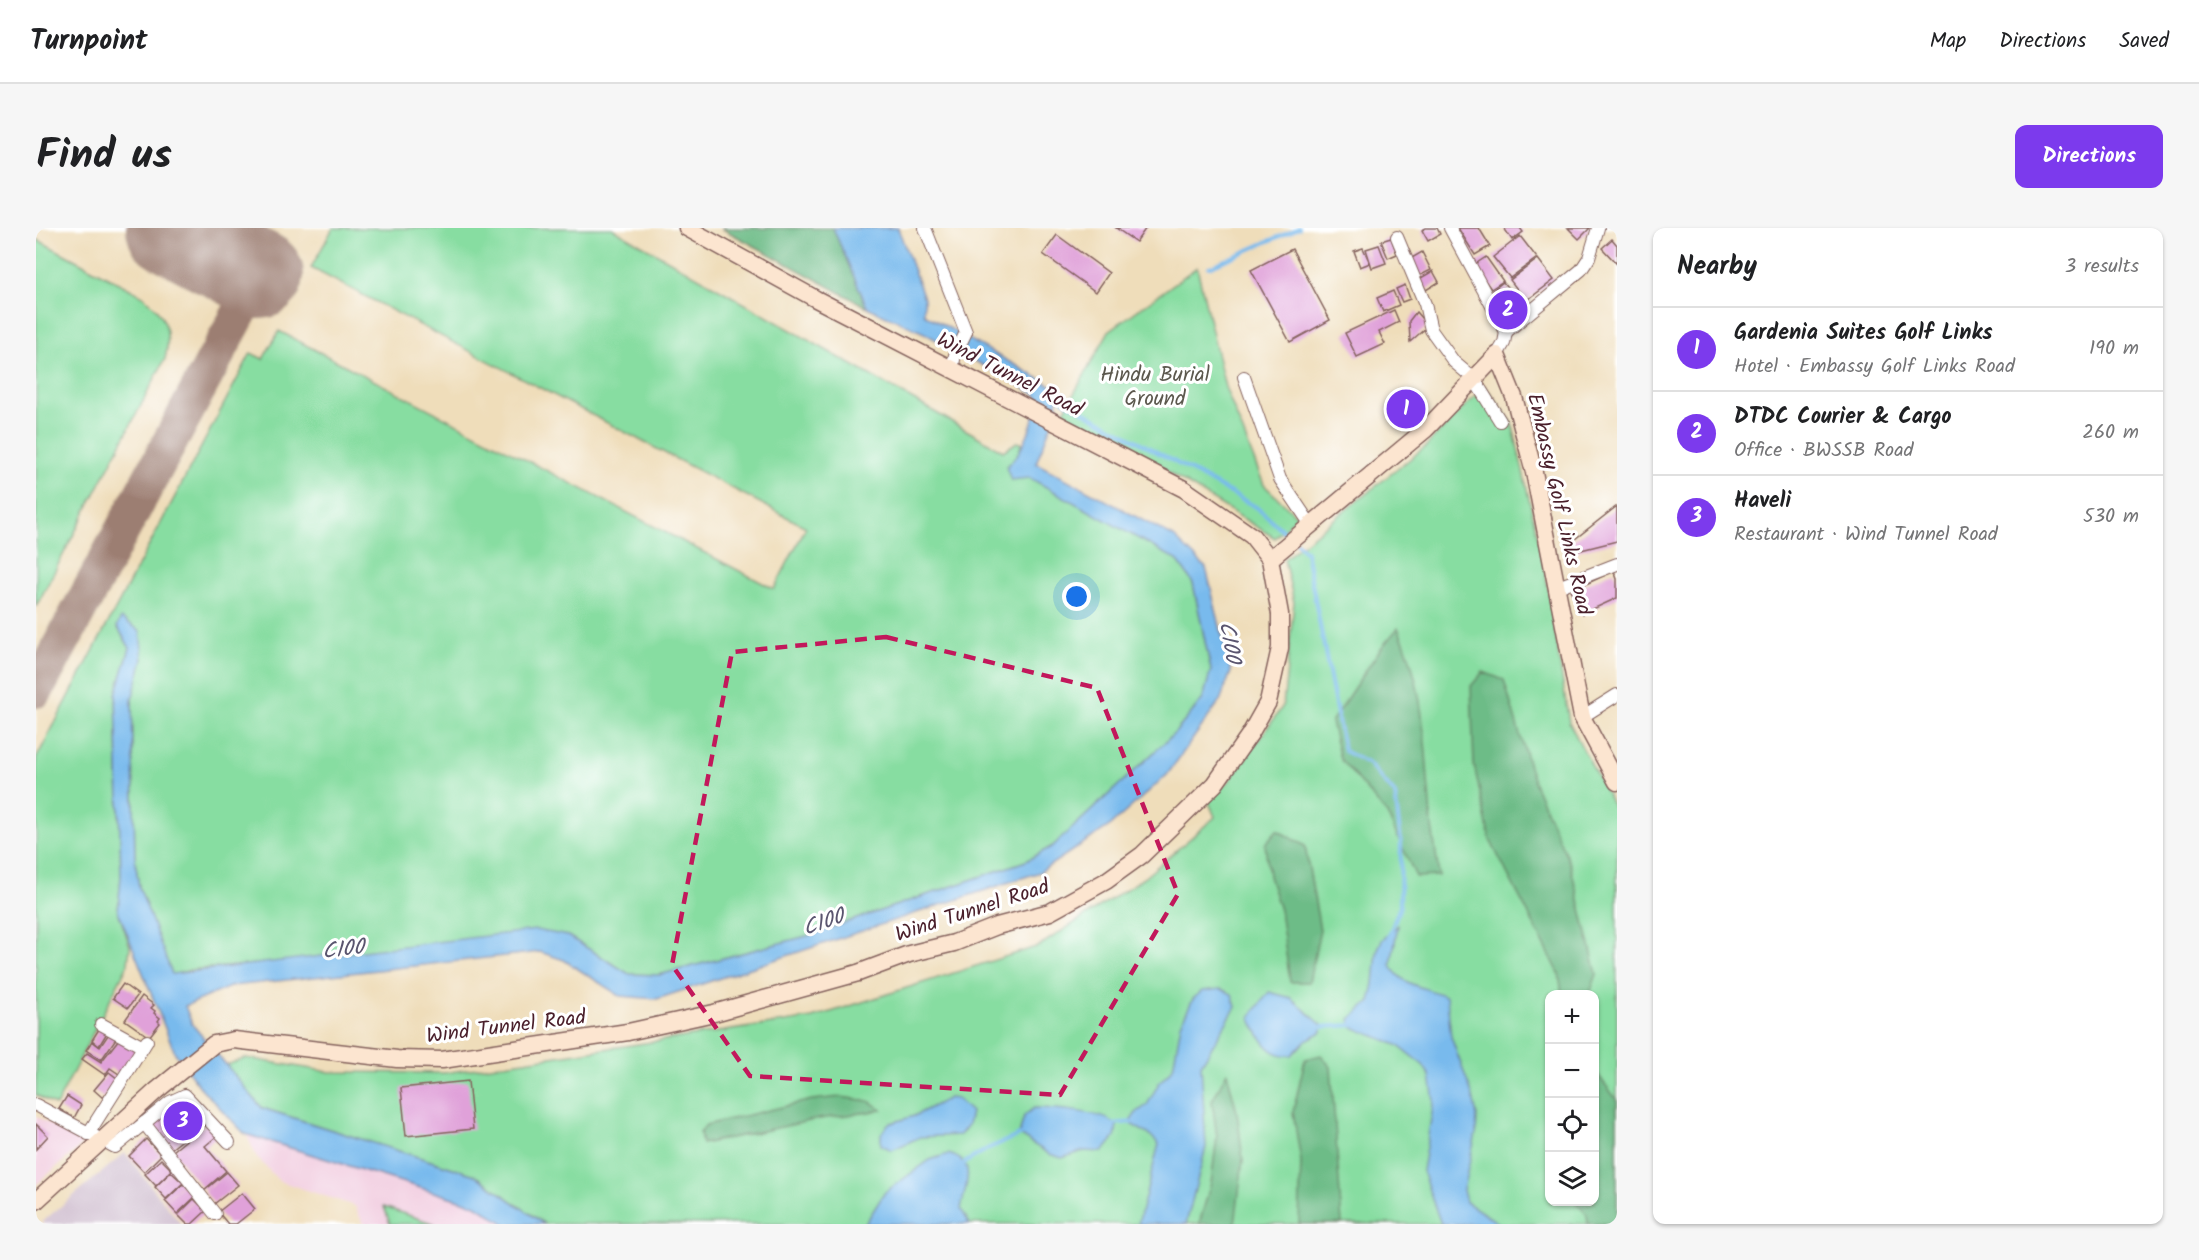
<!DOCTYPE html>
<meta charset="utf-8">
<style>
:root{--surface:#fff;--page:#f6f6f6;--text:#202124;--muted:#757577;--line:#e0e0e0;--accent:#7c3aed}
body{margin:0;font-family:Kalam,sans-serif;background:var(--page);color:var(--text)}
.controls{position:absolute;right:18px;bottom:18px;display:grid;overflow:hidden;border-radius:12px;box-shadow:0 2px 4px #0004}
.controls button{width:54px;height:54px;display:grid;place-items:center;padding:0;border:0;border-bottom:2px solid var(--line);background:var(--surface);color:var(--text);font:30px sans-serif}
.you{position:absolute;left:1041px;top:369px;width:21px;height:21px;margin:-15px;border:4px solid #fff;border-radius:50%;background:#1a73e8;box-shadow:0 0 0 9px #1a73e833}
.badge{display:grid;place-items:center;width:39px;height:39px;border-radius:50%;background:var(--accent);color:#fff;font-size:20px;font-weight:700}
.pin{position:absolute;translate:-50% -50%;border:3px solid #fff;box-shadow:0 2px 6px #0006}
.list{margin:0;padding:0;list-style:none}
h2{display:flex;justify-content:space-between;align-items:center;height:78px;margin:0;padding:0 24px;font-size:26px}
h2 small{font-size:20px;font-weight:400;color:var(--muted)}
.list li{display:grid;grid-template-columns:39px 1fr auto;gap:18px;align-items:center;box-sizing:border-box;height:84px;padding:0 24px;border-top:2px solid var(--line)}
.list b{display:block;font-size:22px;white-space:nowrap}
.list p{margin:0;font-size:20px;white-space:nowrap;color:var(--muted)}
.list em{font-size:20px;font-style:normal;color:var(--muted)}
.icon{flex:none;width:33px;height:33px;fill:none;stroke:currentColor;stroke-width:2;stroke-linecap:round;stroke-linejoin:round}
.map{position:relative;flex:none;width:1581px;height:996px;overflow:hidden;border-radius:12px}
header{display:flex;align-items:center;gap:36px;box-sizing:border-box;height:84px;padding:0 30px;background:var(--surface);border-bottom:2px solid var(--line)}
header strong{font-size:28px}
nav{display:flex;gap:33px;margin-inline-start:auto;font-size:21px}
.intro{display:flex;align-items:center;justify-content:space-between;box-sizing:border-box;height:144px;padding:0 36px}
h1{margin:0;font-size:42px}
.button{padding:15px 27px;border-radius:12px;background:var(--accent);color:#fff;font-size:21px;font-weight:700}
main{display:flex;gap:36px;padding:0 36px}
aside{flex:1;background:var(--surface);border-radius:12px;box-shadow:0 2px 4px #0004}
.map>svg:first-child{display:block}
.built{fill:#f2cfe1}
.industrial{fill:#cfbdcf}
.green{fill:#87dda1;stroke:#687e66;stroke-width:1.5;fill-rule:evenodd}
.forest{fill:#6dbc87;stroke:#5c6e59;stroke-width:1.5}
.water{fill:#78baed;stroke:#616c8c;stroke-width:1.5}
.lines{fill:none;stroke-linecap:round;stroke-linejoin:round}
.stream{stroke:#78baed;stroke-width:4}
.taxiway{stroke:#9c7e72;stroke-width:36}
.runway{stroke:#9c7e72;stroke-width:88}
.building{fill:#e0a1d9}
.street-casing{stroke:#84625d;stroke-width:14}
.secondary-casing{stroke:#84625d;stroke-width:19}
.street{stroke:#fff;stroke-width:12}
.secondary{stroke:#fce5d0;stroke-width:16}
.marked{fill:none;stroke:#c2185b;stroke-width:4.5;stroke-dasharray:12 8;stroke-linejoin:round}
.labels{text-anchor:middle;stroke-width:6;stroke-linejoin:round;paint-order:stroke}
.street-label{font-size:21px;fill:#4a1f2b;stroke:#fff}
.park-label{font-size:21px;fill:#5c584e;stroke:#fff}
.water-label{font-size:22px;font-style:italic;fill:#5a556f;stroke:#fff}
</style>
<header>
<strong>Turnpoint</strong>
<nav><a>Map</a><a>Directions</a><a>Saved</a></nav>
</header>
<div class="intro"><h1>Find us</h1><a class="button">Directions</a></div>
<main>
<div class="map">
<svg width="1581" height="996" viewBox="0 0 1581 996">
<rect width="100%" height="100%" fill="#fff"/>
<filter id="ink" filterUnits="userSpaceOnUse"><feTurbulence type="fractalNoise" baseFrequency=".0167" numOctaves="2"/><feDisplacementMap in="SourceGraphic" scale="12" xChannelSelector="R" yChannelSelector="G"/><feConvolveMatrix kernelMatrix="1 2 1 2 8 2 1 2 1" color-interpolation-filters="sRGB"/></filter>
<filter id="wash" filterUnits="userSpaceOnUse"><feTurbulence type="fractalNoise" baseFrequency=".008" numOctaves="4" result="noise"/><feDisplacementMap in="SourceGraphic" scale="24" xChannelSelector="R" yChannelSelector="G"/><feGaussianBlur stdDeviation="1.35" result="paint"/><feColorMatrix in="noise" values="0 0 0 0 0 0 0 0 0 0 0 0 0 0 0 0 0 1.4 0 .05"/><feComposite in="paint" operator="in"/></filter>
<g filter="url(#wash)">
<rect width="100%" height="100%" fill="#efddba"/>
<g class="built">
<polygon points="0,888 47,916 0,957"/>
<polygon points="210,906 440,977 469,996 327,996 319,978 243,953 221,929"/>
</g>
<polygon class="industrial" points="89,925 145,996 8,996 6,994"/>
<g class="green">
<polygon points="297,0 576,0 967,223 981,214 986,215 980,231 994,249 1141,332 1157,355 1175,442 1167,471 1139,505 1017,618 990,633 771,708 623,747 593,746 532,708 154,742 136,747 103,659 99,631 96,471 107,431 81,398 94,420 80,466 85,648 82,683 94,718 92,736 20,878 0,867 0,531 215,125 227,131 243,103 738,361 770,299 275,40"/>
<path d="M0,11l107,57c22,17 29,36 22,63l-129,248z"/>
<polygon points="1161,39 1189,159 1228,257 1261,288 1239,310 1089,218 1025,189 1073,103"/>
<path d="M1449,158l27,36 33,148 24,152 48,92v410h-1072l-70,-49 -213,-67 -36,-43 20,-7 84,14 114,1 368,-55 227,-72 106,-69 70,-60 -7,-17 21,-19 54,-75 11,-104 -10,-43 141,-112zM1514,766h44v208h-44z"/>
<polygon points="348,979 399,996 354,996"/>
</g>
<g class="forest">
<polygon points="685,0 797,0 831,79"/>
<path d="M1362,400c28,58 27,126 33,189 2,20 6,40 8,59l-23,1 -29,-63 -47,-55 -9,-37 50,-74z"/>
<polygon points="1447,444 1468,452 1498,555 1534,636 1561,746 1554,765 1526,766 1523,745 1454,612 1438,537 1435,458"/>
<polygon points="1241,602 1269,618 1284,702 1273,754 1254,754 1244,682 1233,648 1229,616"/>
<polygon points="1285,827 1295,839 1306,996 1263,996 1265,933 1257,884 1269,831"/>
<polygon points="1559,843 1581,872 1581,996 1552,996 1551,987 1540,974 1558,974"/>
<polygon points="1191,844 1201,884 1207,932 1199,996 1163,996 1175,955 1181,909 1176,873"/>
<polygon points="805,869 833,873 846,882 783,891 666,916 664,905 670,897 776,872"/>
</g>
<g class="water">
<path d="M797,0h65l26,70v16l132,74 2,20 -22,55 138,74 32,31 25,104 -11,29 -53,74 -56,50 -71,47 -383,127 -37,-3 -56,-36 -24,-8 -308,34 -47,20 7,18 70,84 213,67 69,49h-39l-29,-19 -231,-71 -45,-47 -25,-34 -57,-142 3,-35 -5,-182 14,-46 -13,-22 4,-8 19,13 3,28 -11,40 3,160 4,28 33,87 364,-44 32,6 61,38 30,1 148,-39 219,-75 27,-15 122,-113 28,-34 8,-29 -18,-87 -16,-23 -147,-82 -19,2 -5,-13c18,-15 30,-49 31,-72l-113,-62 -57,-26z"/>
<path d="M1362,697l-7,39c8,23 37,23 56,33l4,40 22,60 4,19 -1,18 -13,56 3,12 34,22h-59l-19,-53 12,-70 -4,-25 -7,-11 -26,-20 -45,-18 -2,-8 20,-17 4,-18 3,-33 5,-11z"/>
<polygon points="1185,761 1196,766 1200,779 1165,837 1170,919 1150,996 1102,996 1123,916 1114,907 1093,895 1100,885 1111,877 1123,855 1137,840 1145,796 1157,771 1166,763"/>
<path d="M1233,764l22,6 31,27v7l-16,8 -14,15c-22,4 -34,-20 -42,-38z"/>
<polygon points="913,870 921,871 935,884 932,897 924,907 884,909 856,922 845,917 845,906 852,896 878,888"/>
<path d="M998,880c19,0 71,4 83,17l-2,12 -12,15 -19,-1 -22,7 -13,-4 -30,-19 5,-19z"/>
<path d="M912,926c31,8 17,31 13,55l9,15h-105l20,-32 45,-32z"/>
</g>
<g class="lines">
<g class="stream">
<polyline points="1173,39 1263,0"/>
<polyline points="1018,167 1220,279 1253,308"/>
<polyline points="1261,315 1270,324 1308,523 1333,536 1359,566 1365,614 1364,678 1353,708"/>
<polyline points="1282,799 1320,797"/>
<polyline points="1075,896 1098,894"/>
<polyline points="925,937 953,920 986,906"/>
</g>
<polyline class="taxiway" points="0,462 224,47"/>
<polyline class="runway" points="134,0 224,47"/>
</g>
<g id="blocks">
<g class="building">
<polygon points="1080,0 1110,0 1100,14"/>
<polygon points="1390,0 1401,0 1404,6 1392,13 1386,2"/>
<polygon points="1422,0 1443,0 1454,18 1439,27"/>
<polygon points="1468,0 1484,0 1487,4 1476,12"/>
<polygon points="1532,0 1554,0 1543,11"/>
<polygon points="1021,7 1073,45 1060,64 1007,26"/>
<polygon points="1484,8 1501,30 1474,50 1457,29"/>
<polygon points="1355,10 1361,26 1352,30 1345,13"/>
<polygon points="1576,11 1581,17 1581,36 1566,20"/>
<polygon points="1343,17 1350,35 1336,40 1330,21"/>
<polygon points="1327,20 1334,35 1324,39 1318,23"/>
<polygon points="1256,21 1294,92 1254,114 1215,42"/>
<polygon points="1386,24 1395,42 1383,48 1374,31"/>
<polygon points="1450,29 1467,53 1455,61 1438,37"/>
<polygon points="1502,31 1518,52 1490,73 1474,52"/>
<polygon points="1397,43 1403,54 1390,62 1383,51"/>
<polygon points="1467,54 1484,76 1474,84 1457,62"/>
<polygon points="1369,57 1374,71 1366,74 1360,61"/>
<polygon points="1357,63 1363,77 1347,84 1341,70"/>
<polygon points="1358,82 1363,94 1343,104 1349,116 1321,129 1309,105"/>
<polygon points="1380,84 1392,98 1374,114 1373,93"/>
<polygon points="1581,278 1581,313 1537,324 1534,315"/>
<polygon points="1578,343 1581,351 1581,370 1546,386 1535,363"/>
<polygon points="87,756 102,767 92,780 77,770"/>
<polygon points="106,768 118,777 115,780 119,783 118,785 124,790 122,793 124,795 113,809 89,792"/>
<polygon points="63,801 72,803 63,818 56,812"/>
<polygon points="74,804 81,809 65,832 50,822 56,813 64,819"/>
<polygon points="83,811 102,820 83,846 74,840 69,847 46,831 51,825 65,834"/>
<polygon points="73,844 82,851 67,870 58,862"/>
<polygon points="432,853 437,901 370,908 365,860"/>
<polygon points="31,868 45,877 38,890 23,881"/>
<polygon points="144,876 162,899 150,909 131,887"/>
<polygon points="129,886 149,910 135,921 115,897"/>
<polygon points="171,895 181,908 169,918 190,943 168,962 137,923"/>
<polygon points="0,896 12,908 0,921"/>
<polygon points="110,911 125,927 108,944 93,928"/>
<polygon points="125,931 136,942 120,958 109,946"/>
<polygon points="135,944 147,955 130,971 119,959"/>
<polygon points="191,944 202,957 178,976 168,963"/>
<polygon points="147,956 159,969 141,986 129,973"/>
<polygon points="206,965 219,981 200,996 192,996 182,984"/>
<polygon points="158,971 170,983 156,996 151,996 142,987"/>
</g>
</g>
</g>
<g filter="url(#ink)">
<use href="#blocks" fill-opacity="0" stroke="#84625d" stroke-width="1.5"/>
<g class="lines">
<defs>
<g id="street">
<polyline points="889,0 930,104 919,127 916,141"/>
<polyline points="1414,0 1470,104 1468,115 1461,127"/>
<polyline points="1361,9 1389,76 1395,102 1418,134 1438,151 1464,193"/>
<polyline points="1470,104 1545,42 1553,30 1562,0"/>
<polyline points="1208,149 1244,251 1275,297"/>
<polyline points="1522,359 1581,336"/>
<polyline points="1546,489 1581,467"/>
<polyline points="65,796 107,819"/>
<polyline points="0,877 79,919 134,874 149,867 193,914"/>
<polyline points="108,895 179,986"/>
<polyline points="52,906 111,813"/>
</g>
<g id="secondary">
<polyline points="1234,331 1390,201 1461,127 1478,169 1498,244 1546,489 1581,554"/>
<polyline points="0,973 120,863 178,816 198,812 361,831 406,832 592,804 678,785 822,745 873,726 918,715 961,698 1014,684 1070,653 1106,627 1179,556 1214,506 1232,474 1244,420 1244,386 1234,331 1216,308 1148,261 780,71 651,0"/>
</g>
</defs>
<use href="#street" class="street-casing"/>
<use href="#secondary" class="secondary-casing"/>
<use href="#street" class="street"/>
<use href="#secondary" class="secondary"/>
</g>
</g>
<path class="marked" d="M850,409l211,51 81,206 -118,201 -310,-19 -78,-111 60,-313z"/>
<g class="labels">
<g class="street-label">
<text transform="translate(974 146) rotate(27)" y="7">Wind Tunnel Road</text>
<text transform="translate(1524 276) rotate(77)" y="7">Embassy Golf Links Road</text>
<text transform="translate(936 682) rotate(-18)" y="7">Wind Tunnel Road</text>
<text transform="translate(470 798) rotate(-7)" y="7">Wind Tunnel Road</text>
</g>
<g class="park-label">
<text x="1119" y="153">Hindu Burial<tspan x="1119" dy="24">Ground</tspan></text>
</g>
<g class="water-label">
<text transform="translate(1195 414) rotate(80)" y="8">C100</text>
<text transform="translate(787 693) rotate(-19)" y="8">C100</text>
<text transform="translate(307 720) rotate(-7)" y="8">C100</text>
</g>
</g>
</svg>
<div class="controls">
<button>+</button>
<button>−</button>
<button><svg class="icon" aria-label="locate" viewBox="0 0 24 24"><circle cx="12" cy="12" r="6"/><path d="M12 2v4M12 18v4M2 12h4M18 12h4"/></svg></button>
<button><svg class="icon" aria-label="layers" viewBox="0 0 24 24"><path d="M12 4l9 5-9 5-9-5zM3 14l9 5 9-5"/></svg></button>
</div>
<div class="you"></div>
<div class="pin badge" style="left:1370px;top:181px">1</div>
<div class="pin badge" style="left:1472px;top:82px">2</div>
<div class="pin badge" style="left:147px;top:893px">3</div>
</div>
<aside>
<h2>Nearby<small>3 results</small></h2>
<ul class="list">
<li><span class="badge">1</span><div><b>Gardenia Suites Golf Links</b><p>Hotel · Embassy Golf Links Road</p></div><em>190 m</em></li>
<li><span class="badge">2</span><div><b>DTDC Courier &amp; Cargo</b><p>Office · BWSSB Road</p></div><em>260 m</em></li>
<li><span class="badge">3</span><div><b>Haveli</b><p>Restaurant · Wind Tunnel Road</p></div><em>530 m</em></li>
</ul>
</aside>
</main>
